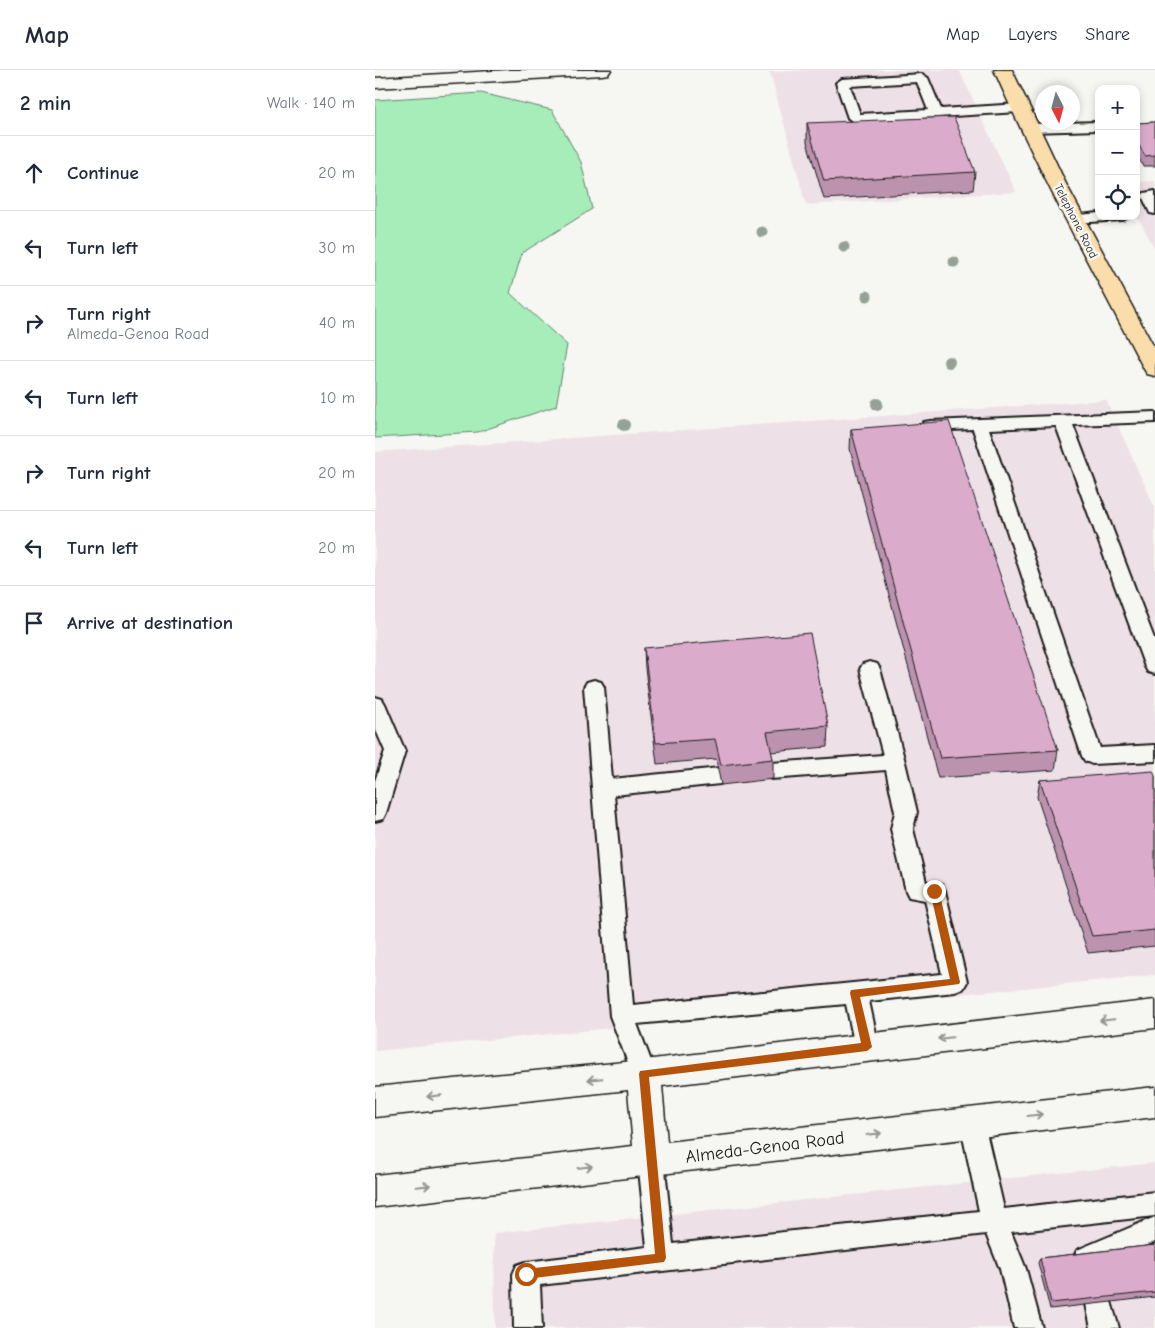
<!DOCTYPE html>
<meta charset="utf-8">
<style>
:root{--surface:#fff;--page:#f2f2f3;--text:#1f2937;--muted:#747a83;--line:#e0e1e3}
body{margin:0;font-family:"Comic Neue",sans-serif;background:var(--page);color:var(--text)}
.controls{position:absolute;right:15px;top:15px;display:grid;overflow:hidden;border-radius:10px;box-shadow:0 2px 8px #0003}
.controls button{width:45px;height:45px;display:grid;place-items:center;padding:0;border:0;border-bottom:1px solid var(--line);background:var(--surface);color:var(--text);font:25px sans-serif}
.compass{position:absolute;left:660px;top:15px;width:45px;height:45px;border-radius:50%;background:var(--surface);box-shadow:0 2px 8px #0003;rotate:174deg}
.stop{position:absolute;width:15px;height:15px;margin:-11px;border:4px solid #b45309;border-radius:50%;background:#fff}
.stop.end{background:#b45309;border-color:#fff;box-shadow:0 1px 5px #0008}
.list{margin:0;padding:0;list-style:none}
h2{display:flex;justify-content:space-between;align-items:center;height:65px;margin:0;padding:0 20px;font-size:21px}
h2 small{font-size:16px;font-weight:400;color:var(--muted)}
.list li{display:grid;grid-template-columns:32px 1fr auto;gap:15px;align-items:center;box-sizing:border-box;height:75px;padding:0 20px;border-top:1px solid var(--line)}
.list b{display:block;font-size:19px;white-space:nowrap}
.list p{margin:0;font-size:16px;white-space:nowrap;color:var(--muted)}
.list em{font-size:16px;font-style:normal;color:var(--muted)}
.icon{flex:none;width:28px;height:28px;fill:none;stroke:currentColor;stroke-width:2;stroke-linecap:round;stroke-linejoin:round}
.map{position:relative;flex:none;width:780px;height:1258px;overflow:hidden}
header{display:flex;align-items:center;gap:30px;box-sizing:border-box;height:70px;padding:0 25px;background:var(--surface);border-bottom:1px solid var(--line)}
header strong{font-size:24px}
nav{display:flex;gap:28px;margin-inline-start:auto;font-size:18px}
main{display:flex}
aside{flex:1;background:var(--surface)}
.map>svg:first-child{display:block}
.built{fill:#eee0e7}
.green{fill:#a6edba;stroke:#61846b}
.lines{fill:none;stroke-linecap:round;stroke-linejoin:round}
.service-casing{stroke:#1c1c1c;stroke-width:4}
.minor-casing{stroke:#1c1c1c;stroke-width:3}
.secondary-casing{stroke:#1c1c1c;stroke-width:3}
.primary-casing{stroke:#1c1c1c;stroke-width:3}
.service{fill:#f6f6f2;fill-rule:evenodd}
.minor{fill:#f6f6f2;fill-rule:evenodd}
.secondary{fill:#f6f6f2;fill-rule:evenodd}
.primary{fill:#fbddab;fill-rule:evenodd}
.tree{fill:#95a196}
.wall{fill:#bc93af;stroke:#1c1c1c}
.building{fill:#dbabcc;stroke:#1c1c1c}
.oneway{stroke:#949492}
.route{fill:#b45309}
.labels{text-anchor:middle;stroke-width:5;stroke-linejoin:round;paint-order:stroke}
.far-street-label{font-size:12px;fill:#1c1c1c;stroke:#f6f6f2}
.near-street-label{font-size:18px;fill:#1c1c1c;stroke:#f6f6f2}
</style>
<header>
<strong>Map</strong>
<nav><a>Map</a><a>Layers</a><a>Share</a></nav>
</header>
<main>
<aside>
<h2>2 min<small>Walk · 140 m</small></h2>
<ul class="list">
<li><svg class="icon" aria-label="ahead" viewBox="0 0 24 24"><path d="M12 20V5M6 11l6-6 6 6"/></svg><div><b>Continue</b></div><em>20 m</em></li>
<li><svg class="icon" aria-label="left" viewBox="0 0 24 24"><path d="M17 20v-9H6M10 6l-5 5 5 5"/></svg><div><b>Turn left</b></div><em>30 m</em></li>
<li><svg class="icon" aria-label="right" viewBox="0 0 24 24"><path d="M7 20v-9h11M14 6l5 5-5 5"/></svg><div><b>Turn right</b><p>Almeda-Genoa Road</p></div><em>40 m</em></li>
<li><svg class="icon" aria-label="left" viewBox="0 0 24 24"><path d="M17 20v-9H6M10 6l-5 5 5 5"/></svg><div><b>Turn left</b></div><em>10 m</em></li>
<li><svg class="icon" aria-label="right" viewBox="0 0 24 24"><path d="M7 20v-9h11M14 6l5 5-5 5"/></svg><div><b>Turn right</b></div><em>20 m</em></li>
<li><svg class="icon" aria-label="left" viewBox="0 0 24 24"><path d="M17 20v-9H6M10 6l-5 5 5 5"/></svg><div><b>Turn left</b></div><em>20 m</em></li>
<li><svg class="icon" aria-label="arrive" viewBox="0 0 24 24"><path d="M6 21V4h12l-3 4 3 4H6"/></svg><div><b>Arrive at destination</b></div></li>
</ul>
</aside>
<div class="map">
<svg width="780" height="1258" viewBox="0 0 780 1258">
<rect width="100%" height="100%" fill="#f6f6f2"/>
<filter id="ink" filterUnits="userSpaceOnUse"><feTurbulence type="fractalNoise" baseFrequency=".02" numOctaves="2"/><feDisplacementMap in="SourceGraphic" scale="10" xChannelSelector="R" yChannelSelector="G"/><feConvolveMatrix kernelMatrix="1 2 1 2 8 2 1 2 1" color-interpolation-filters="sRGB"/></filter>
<g filter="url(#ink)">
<g class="built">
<polygon points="438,0 584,0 641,122 431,135 395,2"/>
<polygon points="780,111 780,179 761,144 761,112"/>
<polygon points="731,330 780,438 780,905 0,981 0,382"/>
<polygon points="780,1093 780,1258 120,1258 119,1163"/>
</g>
<polygon class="green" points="106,23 177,40 206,92 217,139 147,183 135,223 192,275 181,336 103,362 0,368 0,30"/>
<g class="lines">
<defs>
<g id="service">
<path d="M547,4l6,4 13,31 78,-5 7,4 -7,4 -164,10 -7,-4 -12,-35 6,-4zM542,12l11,28 -68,4 -10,-28z"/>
<polygon points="724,52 724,60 655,62 648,58 655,54"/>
<polygon points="780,121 780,144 775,143 767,126 769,123"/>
<polygon points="724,143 724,146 755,146 748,150 699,153 694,152 692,149 694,146"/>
<polygon points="780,342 780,352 698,355 780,571 780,604 773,602 770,597 681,356 614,359 725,678 780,675 780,691 717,694 710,691 707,686 598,359 555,361 549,360 547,356 549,352 555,351"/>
<polygon points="495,592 502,594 505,599 530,692 542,742 538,759 551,812 567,815 570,821 592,912 588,919 580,922 494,931 504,977 500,984 492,987 484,984 480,977 471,934 262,954 281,1004 278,1011 269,1014 260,1011 235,946 209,617 212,612 219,610 226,612 229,617 237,709 345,698 352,701 355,706 352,711 345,714 239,725 258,935 567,904 550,830 534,827 531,821 516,759 520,742 511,700 396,709 389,706 386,701 389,696 396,693 508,685 485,599 488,594"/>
<polygon points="0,627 7,629 10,634 30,681 11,743 8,749 0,751 0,711 10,681 0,658"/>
<polygon points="597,1042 606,1045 609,1053 629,1139 780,1122 780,1146 636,1162 651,1199 667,1258 639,1258 625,1199 611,1164 165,1215 167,1258 139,1258 138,1204 142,1195 151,1192 272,1177 263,1090 267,1082 276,1079 285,1082 289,1090 298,1174 604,1141 585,1053 588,1045"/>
<polygon points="780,1147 780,1172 711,1201 702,1198 698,1189 702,1180"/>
<polygon points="724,1221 734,1225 744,1258 716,1258 711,1234 714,1225"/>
</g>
<polygon id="minor" points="134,0 236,0 233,4 227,5 0,18 0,8"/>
<polygon id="secondary" points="780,930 780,958 287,1016 292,1072 780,1017 780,1047 0,1137 0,1105 258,1076 253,1020 0,1047 0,1017 269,990"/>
<path id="primary" d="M619,0h18l54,114 89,165v27l-8,-2 -3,-5c-52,-99 -105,-197 -150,-299z"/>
</defs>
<use href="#service" class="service-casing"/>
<use href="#minor" class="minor-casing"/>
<use href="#secondary" class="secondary-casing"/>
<use href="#primary" class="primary-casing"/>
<use href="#service" class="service"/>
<use href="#minor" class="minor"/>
<use href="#secondary" class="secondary"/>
<use href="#primary" class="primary"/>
</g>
<g class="tree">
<circle cx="387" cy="162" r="5.5"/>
<circle cx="469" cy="177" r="5.5"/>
<circle cx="579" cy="192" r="5.5"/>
<circle cx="492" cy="226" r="5.5"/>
<circle cx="574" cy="292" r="6"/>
<circle cx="502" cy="334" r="6"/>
<circle cx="249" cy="355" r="6"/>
</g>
<g class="wall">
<polygon points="780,52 780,96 768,96 761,83 761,53"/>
<polygon points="432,53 600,102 598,120 449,129 432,72"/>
<polygon points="476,359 683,680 680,700 563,708 475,379"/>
<polygon points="269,578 453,656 452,677 396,682 398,689 398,709 346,715 341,689 282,694 270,598"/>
<polygon points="780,706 780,876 713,883 662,727 665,710"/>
<polygon points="780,1175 780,1227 675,1239 663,1193 665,1188"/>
</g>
<g class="building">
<polygon points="579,47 600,102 449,111 432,53"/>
<polygon points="780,52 780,85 770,86 761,70 761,53"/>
<polygon points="574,351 683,680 565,688 476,359"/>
<polygon points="435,563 453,656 392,662 398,689 346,695 340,669 281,673 269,578"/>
<polygon points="778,701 780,706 780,860 717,866 665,710"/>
<polygon points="780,1175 780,1222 676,1233 665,1188"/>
</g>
<defs><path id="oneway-shaft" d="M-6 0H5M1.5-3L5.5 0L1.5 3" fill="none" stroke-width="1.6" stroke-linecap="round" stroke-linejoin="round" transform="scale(1.25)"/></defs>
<g class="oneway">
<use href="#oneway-shaft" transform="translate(732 950) rotate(174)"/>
<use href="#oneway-shaft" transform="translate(570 968) rotate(174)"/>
<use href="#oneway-shaft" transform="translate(220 1009) rotate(174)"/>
<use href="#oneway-shaft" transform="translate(59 1026) rotate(174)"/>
<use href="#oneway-shaft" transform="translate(660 1045) rotate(-7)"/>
<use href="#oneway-shaft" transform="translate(499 1064) rotate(-7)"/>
<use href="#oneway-shaft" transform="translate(210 1097) rotate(-7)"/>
<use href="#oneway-shaft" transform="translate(48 1116) rotate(-7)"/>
</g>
</g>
<polygon class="route" points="559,818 564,821 585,912 584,914 485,927 497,977 492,981 274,1007 291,1188 289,1192 151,1209 147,1208 145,1204 147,1201 151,1199 280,1184 264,1004 265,1001 486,973 475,923 476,920 575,909 555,821"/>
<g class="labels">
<g class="far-street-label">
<text transform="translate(701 151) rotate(63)" y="4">Telephone Road</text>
</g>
<g class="near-street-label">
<text transform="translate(390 1077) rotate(-7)" y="6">Almeda-Genoa Road</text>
</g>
</g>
</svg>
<div class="controls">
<button>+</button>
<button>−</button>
<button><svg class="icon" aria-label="locate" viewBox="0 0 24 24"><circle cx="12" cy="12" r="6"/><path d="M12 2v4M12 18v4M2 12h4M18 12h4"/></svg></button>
</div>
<svg class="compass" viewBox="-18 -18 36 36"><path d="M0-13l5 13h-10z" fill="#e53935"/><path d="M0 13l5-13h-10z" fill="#747a83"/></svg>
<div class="stop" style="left:151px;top:1204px"></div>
<div class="stop end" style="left:559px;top:821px"></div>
</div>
</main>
